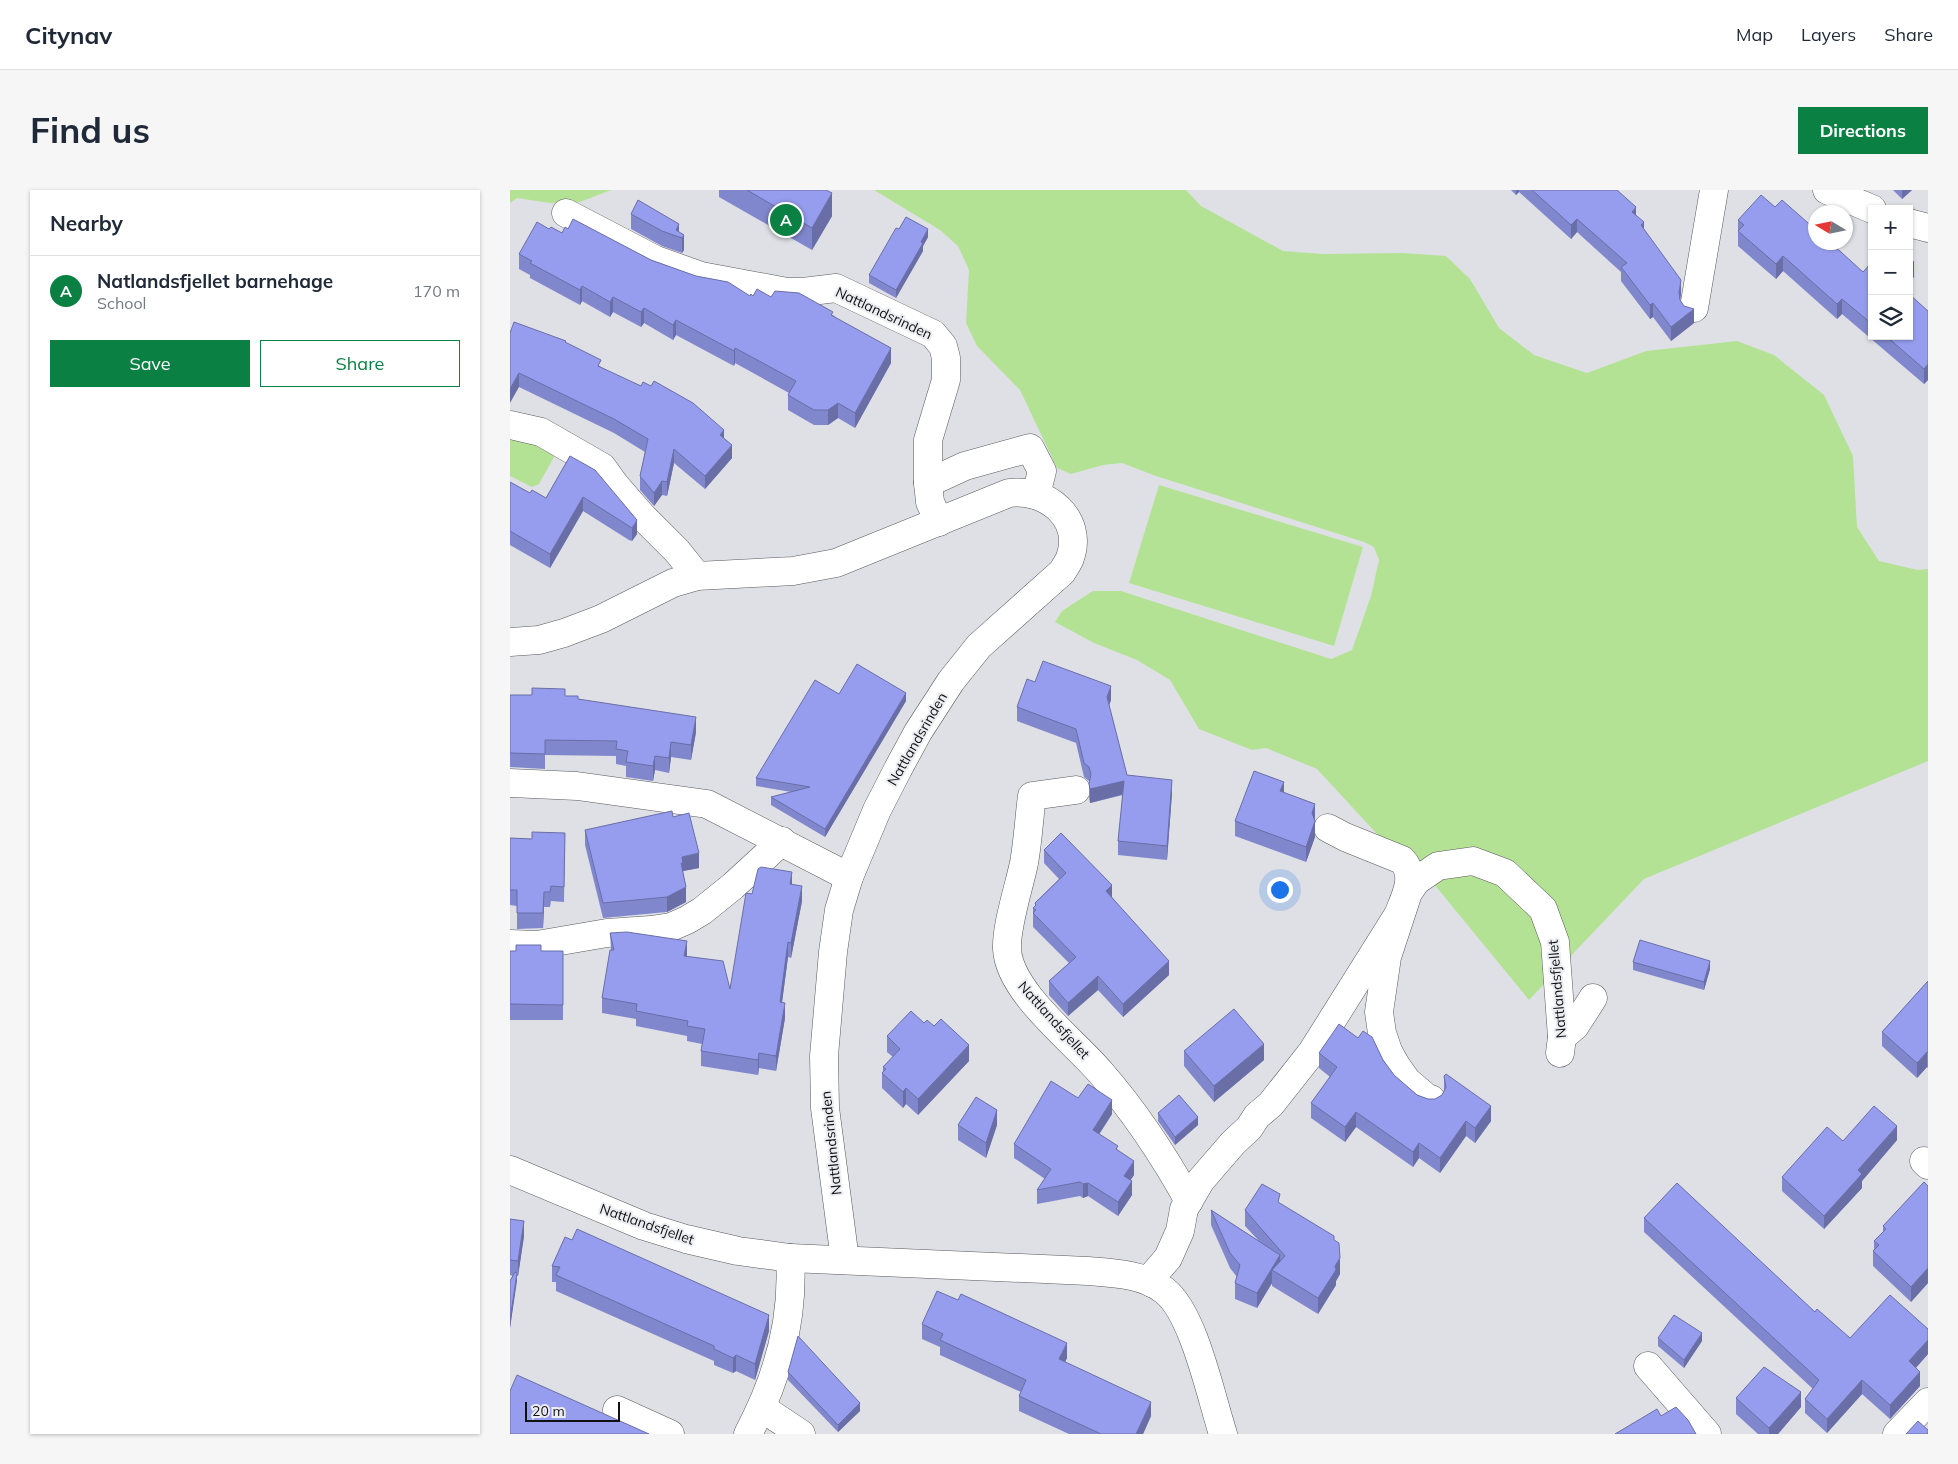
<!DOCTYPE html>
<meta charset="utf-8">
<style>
:root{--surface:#fff;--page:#f6f6f7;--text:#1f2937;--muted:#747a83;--line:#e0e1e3;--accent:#0b8043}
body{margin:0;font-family:Mulish,sans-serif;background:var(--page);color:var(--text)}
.controls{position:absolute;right:15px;top:15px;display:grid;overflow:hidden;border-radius:0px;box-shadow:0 1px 4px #0004}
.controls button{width:45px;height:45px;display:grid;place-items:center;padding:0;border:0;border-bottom:1px solid var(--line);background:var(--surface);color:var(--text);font:25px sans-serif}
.compass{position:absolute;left:1298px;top:15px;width:45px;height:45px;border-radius:50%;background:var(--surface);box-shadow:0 1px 4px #0004;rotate:280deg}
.scale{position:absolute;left:15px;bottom:12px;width:95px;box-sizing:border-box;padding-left:5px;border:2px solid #121214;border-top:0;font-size:14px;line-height:18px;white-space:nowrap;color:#121214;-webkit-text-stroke:4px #ecedf2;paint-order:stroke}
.you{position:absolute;left:769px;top:699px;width:18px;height:18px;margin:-12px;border:4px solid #fff;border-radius:50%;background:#1a73e8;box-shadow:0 0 0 8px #1a73e833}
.badge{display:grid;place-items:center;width:32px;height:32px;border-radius:50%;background:var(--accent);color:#fff;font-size:16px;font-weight:700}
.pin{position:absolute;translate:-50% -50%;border:2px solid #fff;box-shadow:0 1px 5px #0006}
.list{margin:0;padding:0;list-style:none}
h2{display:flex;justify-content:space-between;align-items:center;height:65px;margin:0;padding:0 20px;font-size:21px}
h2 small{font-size:16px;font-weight:400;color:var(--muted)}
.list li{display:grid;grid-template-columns:32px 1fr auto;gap:15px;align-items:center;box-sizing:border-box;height:70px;padding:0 20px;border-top:1px solid var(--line)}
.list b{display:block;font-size:19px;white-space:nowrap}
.list p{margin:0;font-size:16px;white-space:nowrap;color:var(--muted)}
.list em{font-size:16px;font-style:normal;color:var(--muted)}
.actions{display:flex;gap:10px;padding:15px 20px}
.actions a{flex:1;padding:11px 0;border:1px solid var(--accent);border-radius:0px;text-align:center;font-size:18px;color:var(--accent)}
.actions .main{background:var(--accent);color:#fff}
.icon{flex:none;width:28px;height:28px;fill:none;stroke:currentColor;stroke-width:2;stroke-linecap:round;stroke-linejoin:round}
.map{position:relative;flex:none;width:1418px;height:1244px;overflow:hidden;border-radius:0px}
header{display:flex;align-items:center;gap:30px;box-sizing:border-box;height:70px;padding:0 25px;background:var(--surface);border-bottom:1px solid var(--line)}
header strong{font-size:24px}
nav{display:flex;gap:28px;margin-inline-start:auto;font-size:18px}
.intro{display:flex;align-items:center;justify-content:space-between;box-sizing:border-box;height:120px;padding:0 30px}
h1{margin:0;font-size:35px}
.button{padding:12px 22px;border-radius:0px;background:var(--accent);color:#fff;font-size:18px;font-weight:700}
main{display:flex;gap:30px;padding:0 30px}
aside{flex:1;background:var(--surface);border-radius:0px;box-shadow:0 1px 4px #0004}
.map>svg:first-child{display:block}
.green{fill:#b4e295}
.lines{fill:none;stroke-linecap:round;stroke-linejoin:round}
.minor-casing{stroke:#59595e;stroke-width:29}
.minor{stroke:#fff;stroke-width:28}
.wall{fill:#8187cd}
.shaded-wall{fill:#696ea7}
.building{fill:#969dee;stroke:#696ea7}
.labels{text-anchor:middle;stroke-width:4;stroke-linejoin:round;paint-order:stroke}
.street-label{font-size:14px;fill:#121214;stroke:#ecedf2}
</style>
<header>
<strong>Citynav</strong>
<nav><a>Map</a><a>Layers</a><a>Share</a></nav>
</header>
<div class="intro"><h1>Find us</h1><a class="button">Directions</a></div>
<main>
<aside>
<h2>Nearby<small></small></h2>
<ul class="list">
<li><span class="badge">A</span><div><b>Natlandsfjellet barnehage</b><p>School</p></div><em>170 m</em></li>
</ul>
<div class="actions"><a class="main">Save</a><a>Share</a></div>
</aside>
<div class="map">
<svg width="1418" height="1244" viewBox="0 0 1418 1244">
<rect width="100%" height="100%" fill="#dfe0e5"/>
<g class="green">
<polygon points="0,0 101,0 70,12 40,13 7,8 0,13"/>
<polygon points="364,0 676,0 691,16 773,61 813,64 893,63 936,66 960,89 989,138 1024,165 1077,183 1136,161 1227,151 1264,165 1314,205 1343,266 1347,337 1369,371 1408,380 1418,379 1418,571 1134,689 1019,810 914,682 867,644 807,579 756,558 742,560 689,539 660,490 627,470 584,453 545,432 552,421 583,401 611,401 821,469 842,460 861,406 869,370 864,357 854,352 646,286 612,273 593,275 561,284 547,278 510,200 467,156 456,133 459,80 448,56 430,40"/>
<polygon points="0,245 42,258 44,267 29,294 22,297 0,286"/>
<polygon points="649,295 853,357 824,456 619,393"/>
</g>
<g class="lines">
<defs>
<g id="minor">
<polyline points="1317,0 1362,19"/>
<polyline points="56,23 146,70 191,86 277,102 293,102 326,98 423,144 433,156 436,168 436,190 418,250 418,293 420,312 429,332"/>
<polyline points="1399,33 1418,38"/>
<polyline points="1184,118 1204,0"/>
<polyline points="0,235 31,242 92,277 105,295 132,326 167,361 187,386"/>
<polyline points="418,293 455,276 520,258 532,281 526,305"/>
<path d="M0,452l29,-2 25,-7 37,-14 72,-36 24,-7 96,-5 43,-8 173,-70c37,-5 75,25 61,65 -2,5 -5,9 -8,14l-83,74 -28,35 -33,51 -20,37 -21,41 -28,67 -10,33 -6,42 -9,104 1,52 20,152"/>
<polyline points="0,593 67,596 197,614 339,687"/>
<path d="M566,600l-44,6c-3,22 -4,45 -8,67 -5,24 -18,63 -17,86 2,43 67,92 94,124 34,39 63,83 88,128"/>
<polyline points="0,754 27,755 97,743 141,740 161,737 177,730 192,721 223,696 272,651"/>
<polyline points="1052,847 1065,836 1083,808"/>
<polyline points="921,909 917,908 897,891 887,877 878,861 872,843 869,822 877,767 898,703 906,691 928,676 963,671 995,683 1033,719 1045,752 1052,847 1050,863"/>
<polyline points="1414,971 1418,975"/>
<path d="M0,980l134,56 42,13 52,12 52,7 298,13c25,2 57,3 77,20 29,23 46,106 58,143"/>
<path d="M642,1093l3,-10 13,-15 12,-27 4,-22 17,-29 32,-37 16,-15 8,-12 14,-12 41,-52 86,-137c7,-17 19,-40 4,-55l-57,-23 -17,-9"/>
<polyline points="1138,1176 1197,1244"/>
<polyline points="252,1218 291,1244"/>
<polyline points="107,1220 160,1244"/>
<path d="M238,1244c29,-54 46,-115 42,-176"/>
<polyline points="1387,1244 1418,1212"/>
</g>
</defs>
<use href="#minor" class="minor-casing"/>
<use href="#minor" class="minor"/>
</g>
<g class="wall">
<polygon points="209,0 316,0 322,26 302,60 209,7"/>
<polygon points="1001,0 1107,0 1126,25 1171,104 1170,110 1184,133 1161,151 1143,127 1140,129 1111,91 1111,82 1067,42 1061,49 1009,2 1006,5"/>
<polygon points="1383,0 1402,0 1392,9"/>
<polygon points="1265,17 1353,82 1362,72 1362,146 1399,146 1418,121 1418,190 1414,194 1332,124 1327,129 1273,81 1266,89 1228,56 1228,30"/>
<polygon points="121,24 169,42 174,45 174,60 172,63 152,56 121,39"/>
<polygon points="39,39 141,70 240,106 261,107 323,125 381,173 345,238 328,228 318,235 304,235 278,220 278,205 279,203 225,173 224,176 166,145 163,150 134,133 131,137 103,122 100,127 72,111 70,115 20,88 20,85 9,79 9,64"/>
<polygon points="389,39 418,47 413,56 413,61 386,108 359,93 359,85"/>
<polygon points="0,143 56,153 91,177 214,248 222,268 195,299 164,273 157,306 152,305 144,316 130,300 130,286 135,262 104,243 9,197"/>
<polygon points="60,266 127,344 122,351 119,350 73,321 40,378 0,355 0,292 20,303 36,308"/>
<polygon points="329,504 396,511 315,647 261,615 261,607 281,602 246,596 246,588"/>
<polygon points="0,505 55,506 68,509 186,542 181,570 161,567 159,583 145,580 143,591 116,587 116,576 106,574 106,566 35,565 35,579 0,577"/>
<polygon points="601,510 599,515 617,585 662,603 657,670 608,665 608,651 613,605 580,613 579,608 579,591 574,587 566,553 507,531 507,517"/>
<polygon points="774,603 805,614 805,647 796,672 725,646 725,631"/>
<polygon points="75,640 189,678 173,681 176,712 157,722 93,728 75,655"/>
<polygon points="55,643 54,712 41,711 40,717 34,717 33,738 7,739 7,716 0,715 0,648 22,649"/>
<polygon points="534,660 602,707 659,785 613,827 588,800 558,826 539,805 539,791 559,773 523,737 523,718 525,716 525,713 549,689 534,673"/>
<polygon points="282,694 292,711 281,768 278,767 272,813 275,828 266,881 249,878 248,885 191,876 191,861 192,854 177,851 177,846 126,836 126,829 92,823 92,808 101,760 100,743 177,766 220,799 242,704"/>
<rect x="0" y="761" width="53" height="69"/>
<polygon points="1123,772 1200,779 1194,800 1123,780"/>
<polygon points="1418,791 1418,878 1417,877 1407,888 1372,856 1372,842"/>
<polygon points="414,833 459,871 408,925 396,914 393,918 372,898 372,883 373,881 373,877 383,867 377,862 377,846"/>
<polygon points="674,861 754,870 704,912 674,876"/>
<polygon points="809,863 873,870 884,885 907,905 918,909 925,909 932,905 934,901 934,886 981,931 965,953 956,946 930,983 909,968 903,977 846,937 835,952 801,928 801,913 820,887 809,878"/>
<polygon points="568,908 602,924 589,944 608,960 624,985 620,990 622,1005 608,1026 578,1006 573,1008 570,1006 527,1014 527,1000 535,989 504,968 504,954"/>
<polygon points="648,923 688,935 665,955 648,931"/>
<polygon points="448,935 487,935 476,968 448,950"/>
<polygon points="1387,950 1352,991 1352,998 1314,1039 1272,1001 1272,987 1333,951"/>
<polygon points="1418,996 1418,1093 1401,1112 1363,1076 1363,1061 1364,1059 1364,1051 1373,1042 1373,1036"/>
<polygon points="770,1013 830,1084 826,1091 826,1095 808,1124 762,1096 762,1093 747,1118 725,1109 725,1093 727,1087 720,1078 701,1035 701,1020 749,1051 735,1036 735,1020"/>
<polygon points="1134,1028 1305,1122 1340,1148 1418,1139 1418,1164 1406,1178 1410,1196 1380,1229 1352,1204 1317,1243 1295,1223 1295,1209 1303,1199 1134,1042"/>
<polygon points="0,1029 14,1046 8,1086 7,1086 0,1138 0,1091 3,1086 0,1085"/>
<polygon points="55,1047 259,1141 245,1190 226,1181 223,1183 204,1175 204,1171 46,1101 46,1092 42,1092 42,1076"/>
<polygon points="412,1134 557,1168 555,1172 641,1226 633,1244 559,1244 509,1221 509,1206 511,1202 430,1165 430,1157 412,1149"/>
<polygon points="1148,1148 1192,1151 1174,1178 1148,1156"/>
<polygon points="278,1182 350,1221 328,1242 278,1190"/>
<polygon points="1226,1208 1291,1217 1268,1244 1248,1244 1226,1224"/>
</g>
<g class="shaded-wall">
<polygon points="1006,0 1009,0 1009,2 1006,5"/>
<polygon points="1392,0 1402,0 1392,9"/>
<polygon points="322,3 322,26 302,60 302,38"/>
<polygon points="1126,17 1126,31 1122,22"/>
<polygon points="1067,29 1067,42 1061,49 1061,35"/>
<polygon points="1134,32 1134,46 1131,35"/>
<polygon points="169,34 169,47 166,40"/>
<polygon points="418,39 418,47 413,56 413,61 386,108 386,100"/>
<polygon points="174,45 174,60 172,63 172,48"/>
<polygon points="1273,66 1273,81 1266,89 1266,74"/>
<polygon points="1404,72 1404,87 1399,93 1399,78"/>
<polygon points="1171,90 1171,104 1169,116 1169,102"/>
<polygon points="72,96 72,111 70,115 70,100"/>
<polygon points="103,107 103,122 100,127 100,112"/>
<polygon points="1332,109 1332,124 1327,129 1327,114"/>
<polygon points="1143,113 1143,127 1140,129 1140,115"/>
<polygon points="134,118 134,133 131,137 131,122"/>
<polygon points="1184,119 1184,133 1161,151 1161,137"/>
<polygon points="166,130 166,145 163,150 163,135"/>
<polygon points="225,158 225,173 224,176 224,161"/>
<polygon points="381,158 381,173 345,238 345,223"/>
<polygon points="1418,174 1418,190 1414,194 1414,179"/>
<polygon points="9,183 9,197 0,213 0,199"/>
<polygon points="328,213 328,228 318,235 318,220"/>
<polygon points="214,240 214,254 210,245"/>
<polygon points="222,255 222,268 195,299 195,286"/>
<polygon points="164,259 164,273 157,306 157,292"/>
<polygon points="152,291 152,305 144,316 144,303"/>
<polygon points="73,307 73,321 40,378 40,364"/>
<polygon points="127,330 127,344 122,351 122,338"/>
<polygon points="601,496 601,510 597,521 597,507"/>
<polygon points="396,503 396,511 315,647 315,639"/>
<polygon points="186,527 186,542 181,570 181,555"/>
<polygon points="161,552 161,567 159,583 159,568"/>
<polygon points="145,566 145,580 143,591 143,576"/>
<polygon points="662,590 662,603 657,670 657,656"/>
<polygon points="614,591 614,604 580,613 580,599"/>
<polygon points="774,592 774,608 770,601"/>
<polygon points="805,614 805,630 802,638 802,623"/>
<polygon points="805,631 805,647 796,672 796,657"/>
<polygon points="189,663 189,678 173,681 173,688 171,688 172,667"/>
<polygon points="282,682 282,697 280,694"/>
<polygon points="602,695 602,709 596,701"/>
<polygon points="292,696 292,711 281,768 281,753"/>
<polygon points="176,697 176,712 157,722 157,707"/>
<polygon points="34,702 34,717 33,738 33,723"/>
<polygon points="177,751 177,766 174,766"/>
<polygon points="278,752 278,767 270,827 270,812"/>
<polygon points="659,771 659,785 613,827 613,814"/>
<polygon points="1200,771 1200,779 1194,800 1194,792"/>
<polygon points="588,786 588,800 558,826 558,813"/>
<polygon points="275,813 275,828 266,881 266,866"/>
<polygon points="754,854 754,870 704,912 704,896"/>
<polygon points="459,855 459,871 408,925 408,909"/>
<polygon points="1417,862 1417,877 1407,888 1407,873"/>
<polygon points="249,863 249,878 248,885 248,870"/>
<polygon points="396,898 396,914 393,918 393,902"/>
<polygon points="602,910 602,924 583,954 583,940"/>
<polygon points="981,916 981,931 965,953 965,938"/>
<polygon points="487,920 487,935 476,968 476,953"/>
<polygon points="846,922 846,937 835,952 835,937"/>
<polygon points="688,927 688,935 665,955 665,947"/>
<polygon points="956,931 956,946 930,983 930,968"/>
<polygon points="1387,936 1387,950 1352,991 1352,998 1314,1039 1314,1026 1348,980"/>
<polygon points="909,953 909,968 903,977 903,962"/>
<polygon points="624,971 624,985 614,1000 614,986"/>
<polygon points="622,991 622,1005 608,1026 608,1012"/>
<polygon points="578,993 578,1006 573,1008 573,994"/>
<polygon points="14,1031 14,1046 8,1086 8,1071"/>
<polygon points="770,1065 770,1081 762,1080 762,1093 747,1118 747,1103"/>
<polygon points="830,1068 830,1084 826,1091 826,1095 808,1124 808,1108 825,1076"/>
<polygon points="1418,1078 1418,1093 1401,1112 1401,1097"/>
<polygon points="7,1083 7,1091 0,1138 0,1130"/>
<polygon points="259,1125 259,1141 245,1190 245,1174"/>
<polygon points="1192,1143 1192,1151 1174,1178 1174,1170"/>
<polygon points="1418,1150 1418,1164 1399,1185 1399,1171"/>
<polygon points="557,1153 557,1168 549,1184 549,1169"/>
<polygon points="226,1165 226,1181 223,1183 223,1168"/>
<polygon points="1410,1182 1410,1196 1380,1229 1380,1215"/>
<polygon points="1352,1190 1352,1204 1317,1243 1317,1229"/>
<polygon points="1291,1202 1291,1217 1268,1244 1259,1244 1259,1238"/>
<polygon points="641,1212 641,1226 633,1244 626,1244"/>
<polygon points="350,1213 350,1221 328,1242 328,1235"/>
</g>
<g class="building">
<polygon points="237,0 316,0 322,3 302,38"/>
<polygon points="1022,0 1107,0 1126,17 1122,22 1134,32 1131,35 1171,90 1169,102 1170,110 1174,116 1184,119 1161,137 1143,113 1140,115 1111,77 1117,73 1067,29 1061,35"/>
<polygon points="1251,5 1265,17 1272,10 1306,40 1306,52 1320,52 1353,82 1362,72 1362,134 1332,109 1327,114 1273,66 1266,74 1228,41 1234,35 1228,30"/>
<polygon points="128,10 169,34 166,40 174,45 172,48 152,41 121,24"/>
<polygon points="396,27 418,39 411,52 413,53 386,100 359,85 386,38 389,39"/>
<polygon points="63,29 141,70 186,86 218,92 240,106 241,104 243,106 247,99 261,107 265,101 289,103 323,122 321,125 381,158 345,223 328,213 318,220 304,220 278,205 286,191 225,158 224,161 166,130 163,135 134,118 131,122 103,107 100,112 72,96 70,100 20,73 22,71 9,64 27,32 39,39 41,37 52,43 55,37 58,39"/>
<polygon points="1399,67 1404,72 1399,78"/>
<polygon points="1399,104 1418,121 1418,174 1414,179 1376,146 1399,146"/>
<polygon points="4,132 56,151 55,152 91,170 88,176 131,196 133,192 141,196 144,191 183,213 214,240 210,245 222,255 195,286 164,259 157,292 152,291 144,303 130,286 138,249 104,229 9,183 0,199 0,143"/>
<polygon points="60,266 85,280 127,330 122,338 119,336 73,307 40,364 0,341 0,292 20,303 22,300 36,308"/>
<polygon points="533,471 601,496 597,507 617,585 662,590 657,656 608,651 614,591 580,599 579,594 581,584 579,577 574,573 566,539 507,517 517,489 525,492"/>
<polygon points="347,474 396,503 315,639 261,607 300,597 246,588 305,490 329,504"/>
<polygon points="22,498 55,499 55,506 68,506 68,509 186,527 181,555 161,552 159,568 145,566 143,576 116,572 118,561 106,559 107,551 35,550 35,564 0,563 0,505 22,505"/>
<polygon points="744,581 774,592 770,601 805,614 802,623 805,631 796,657 725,631"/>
<polygon points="162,621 163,627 179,623 189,663 172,667 173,673 171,673 176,697 157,707 93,713 75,640"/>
<polygon points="22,642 55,643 54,697 41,696 40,702 34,702 33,723 7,723 7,700 0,700 0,648 22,649"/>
<polygon points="551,643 602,695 596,701 659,771 613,814 588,786 558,813 539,791 566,767 523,723 526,720 523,718 526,715 525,713 556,683 534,660"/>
<polygon points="251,677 282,682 280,694 292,696 281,753 278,752 270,812 275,813 266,866 249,863 248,870 191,861 195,839 177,836 178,831 126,821 127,814 92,808 100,760 104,760 100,743 117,742 177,751 174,766 213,771 220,799 236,703 242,704 248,679"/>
<polygon points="1130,750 1200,771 1194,792 1123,772"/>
<polygon points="6,755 31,755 31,761 53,761 53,815 0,814 0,761 6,761"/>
<polygon points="1418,791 1418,863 1417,862 1407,873 1372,842"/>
<polygon points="724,819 754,854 704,896 674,861"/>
<polygon points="401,821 414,833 417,830 424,836 431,829 459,855 408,909 396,898 393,902 372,883 376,879 373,877 390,859 377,846"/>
<polygon points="829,834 848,848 853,841 862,847 873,870 884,885 907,905 918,909 925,909 932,905 936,897 934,886 936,884 981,916 965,938 956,931 930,968 909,953 903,962 846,922 835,937 801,913 827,877 809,863"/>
<polygon points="541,891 568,908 578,894 602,910 583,940 608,956 606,959 624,971 614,986 622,991 608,1012 578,993 573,994 570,992 527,1000 541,979 504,954"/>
<polygon points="669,905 688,927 665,947 648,923"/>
<polygon points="466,907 487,920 476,953 448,935"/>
<polygon points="1364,916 1387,936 1348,980 1352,984 1314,1026 1272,987 1317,937 1333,951"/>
<polygon points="1414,992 1418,996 1418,1078 1401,1097 1363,1061 1369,1055 1364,1051 1376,1039 1373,1036"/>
<polygon points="1167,993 1305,1122 1307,1119 1340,1148 1380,1105 1418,1139 1418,1150 1399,1171 1410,1182 1380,1215 1352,1190 1317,1229 1295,1209 1309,1190 1134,1028"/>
<polygon points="752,994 770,1004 768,1012 824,1046 824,1050 829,1053 830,1068 825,1076 826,1080 808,1108 762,1080 775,1066 735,1020"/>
<polygon points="701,1020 770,1065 747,1103 725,1093 730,1075 720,1063"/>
<polygon points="0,1029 14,1031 8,1071 0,1070"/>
<polygon points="67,1039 259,1125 245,1174 226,1165 223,1168 204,1159 204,1156 46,1085 50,1077 42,1076 55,1047 62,1050"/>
<polygon points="5,1082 7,1083 0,1130 0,1091"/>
<polygon points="427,1101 448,1110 451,1104 557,1153 549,1169 641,1212 626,1244 591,1244 509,1206 516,1190 430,1150 433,1144 412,1134"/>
<polygon points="1164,1125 1192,1143 1174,1170 1148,1148"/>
<polygon points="288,1146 350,1213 328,1235 278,1182"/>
<polygon points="1254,1177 1291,1202 1259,1238 1226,1208"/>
<polygon points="7,1185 139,1244 0,1244 0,1201"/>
<polygon points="1166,1217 1178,1230 1186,1244 1105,1244 1147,1219 1151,1226"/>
<polygon points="1408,1231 1418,1240 1418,1244 1396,1244"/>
</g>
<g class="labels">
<g class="street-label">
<text transform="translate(374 123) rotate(25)" y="5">Nattlandsrinden</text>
<text transform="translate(407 549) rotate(-60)" y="5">Nattlandsrinden</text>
<text transform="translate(1047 799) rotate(-95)" y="5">Nattlandsfjellet</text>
<text transform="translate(544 830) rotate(48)" y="5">Nattlandsfjellet</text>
<text transform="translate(321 953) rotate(-96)" y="5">Nattlandsrinden</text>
<text transform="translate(137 1034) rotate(19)" y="5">Nattlandsfjellet</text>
</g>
</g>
</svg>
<div class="controls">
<button>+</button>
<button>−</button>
<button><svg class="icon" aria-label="layers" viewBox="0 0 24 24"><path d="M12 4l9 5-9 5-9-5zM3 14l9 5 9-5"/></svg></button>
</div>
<svg class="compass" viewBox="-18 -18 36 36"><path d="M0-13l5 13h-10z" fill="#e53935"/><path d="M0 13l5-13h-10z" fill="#747a83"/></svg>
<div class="scale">20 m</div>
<div class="you"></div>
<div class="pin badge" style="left:276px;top:30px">A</div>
</div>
</main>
